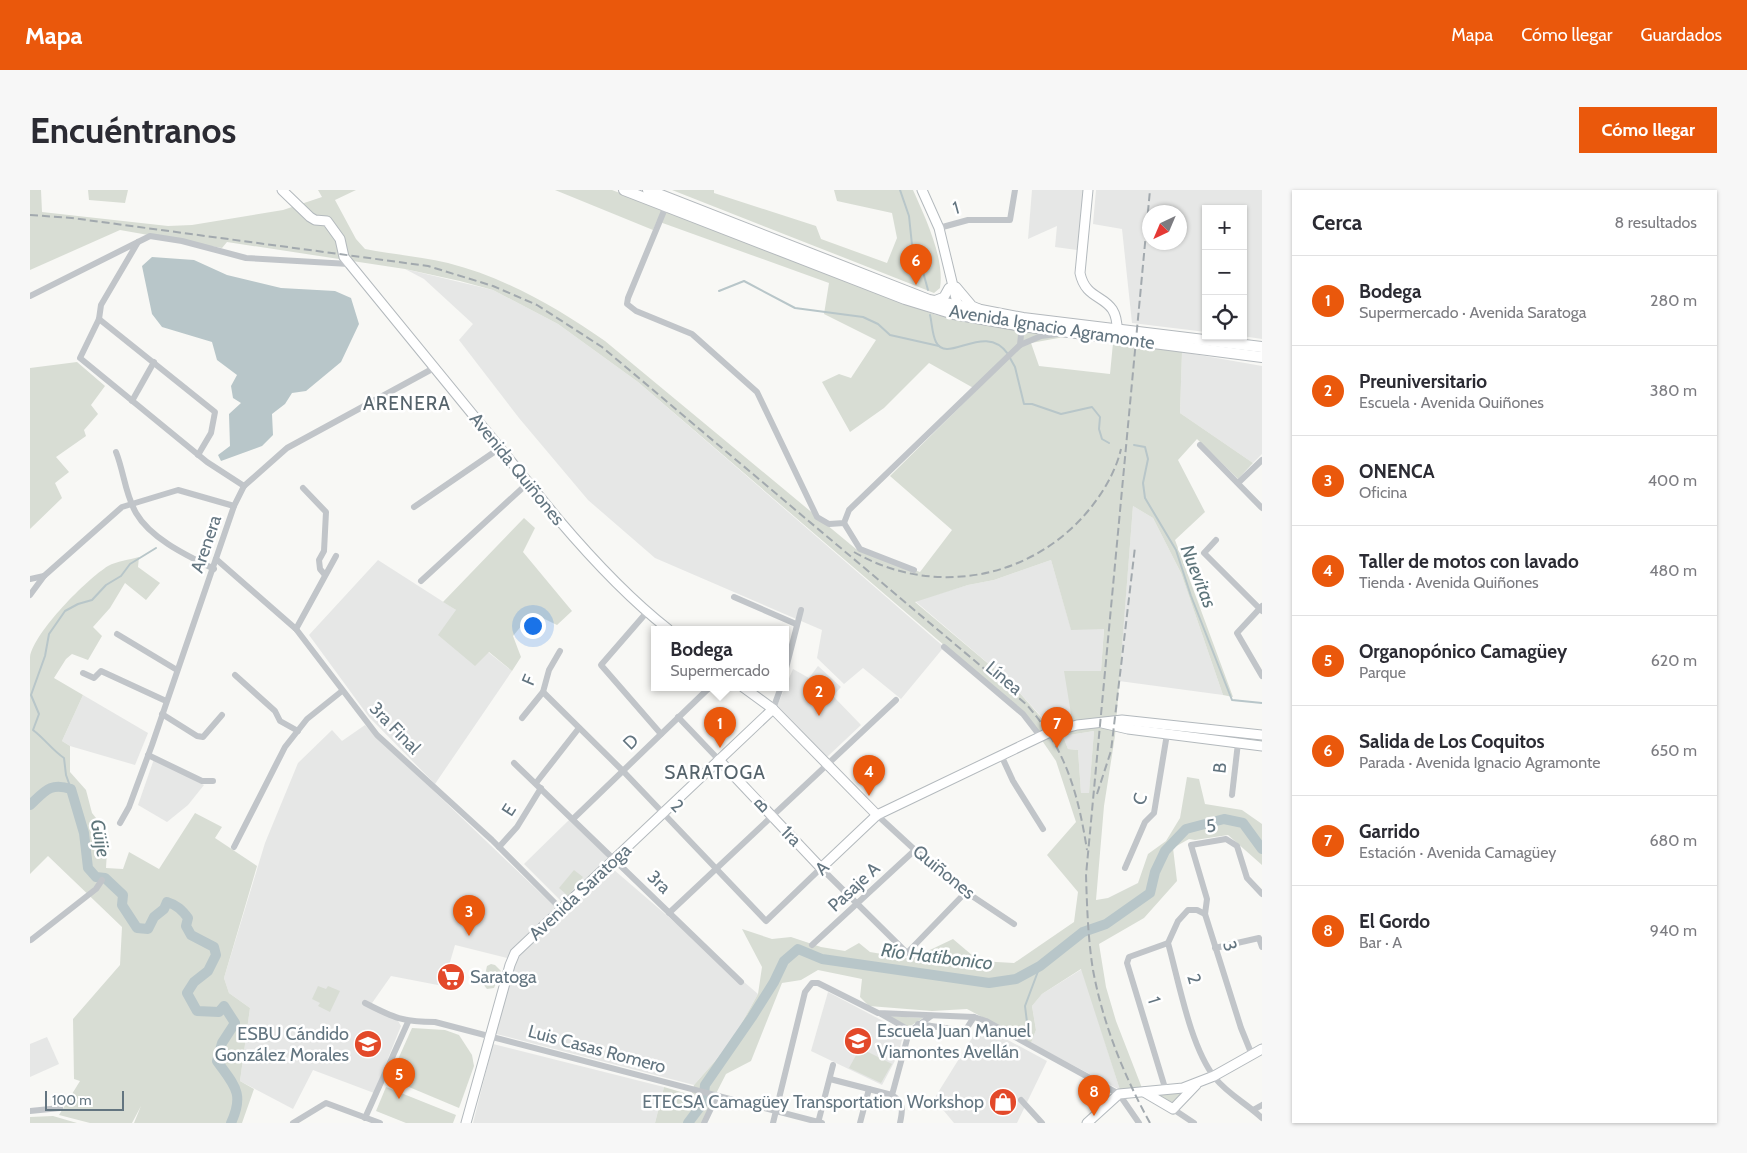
<!DOCTYPE html>
<html lang="es">
<meta charset="utf-8">
<style>
:root{--surface:#fff;--page:#f7f7f7;--text:#2b2b33;--muted:#7c7c81;--line:#e1e1e2;--accent:#ea580c}
body{margin:0;font-family:Cabin,sans-serif;background:var(--page);color:var(--text)}
.controls{position:absolute;right:15px;top:15px;display:grid;overflow:hidden;border-radius:0px;box-shadow:0 1px 4px #0004}
.controls button{width:45px;height:45px;display:grid;place-items:center;padding:0;border:0;border-bottom:1px solid var(--line);background:var(--surface);color:var(--text);font:25px sans-serif}
.compass{position:absolute;left:1112px;top:15px;width:45px;height:45px;border-radius:50%;background:var(--surface);box-shadow:0 1px 4px #0004;rotate:224deg}
.scale{position:absolute;left:15px;bottom:12px;width:79px;box-sizing:border-box;padding-left:5px;border:2px solid #637580;border-top:0;font-size:14px;line-height:18px;white-space:nowrap;color:#637580;-webkit-text-stroke:4px #fff;paint-order:stroke}
.you{position:absolute;left:502px;top:435px;width:18px;height:18px;margin:-12px;border:4px solid #fff;border-radius:50%;background:#1a73e8;box-shadow:0 0 0 8px #1a73e833}
.badge{display:grid;place-items:center;width:32px;height:32px;border-radius:50%;background:var(--accent);color:#fff;font-size:16px;font-weight:700}
.pin{position:absolute;translate:-50% -41px;filter:drop-shadow(0 1px 2px #0008)}
.pin::after{content:'';position:absolute;top:26px;width:18px;height:15px;background:inherit;clip-path:polygon(0 0,100% 0,50% 100%)}
.popup{position:absolute;left:621px;top:436px;width:138px;height:65px;box-sizing:border-box;display:grid;place-content:center;border-radius:0px;background:var(--surface);filter:drop-shadow(0 1px 4px #0005);font-size:16px;white-space:nowrap;color:var(--muted)}
.popup b{font-size:19px;color:var(--text)}
.popup::after{content:'';position:absolute;left:50%;top:100%;margin-left:-10px;border:10px solid transparent;border-top-color:var(--surface)}
.list{margin:0;padding:0;list-style:none}
h2{display:flex;justify-content:space-between;align-items:center;height:65px;margin:0;padding:0 20px;font-size:21px}
h2 small{font-size:16px;font-weight:400;color:var(--muted)}
.list li{display:grid;grid-template-columns:32px 1fr auto;gap:15px;align-items:center;box-sizing:border-box;height:90px;padding:0 20px;border-top:1px solid var(--line)}
.list b{display:block;font-size:19px;white-space:nowrap}
.list p{margin:0;font-size:16px;white-space:nowrap;color:var(--muted)}
.list em{font-size:16px;font-style:normal;color:var(--muted)}
.icon{flex:none;width:28px;height:28px;fill:none;stroke:currentColor;stroke-width:2;stroke-linecap:round;stroke-linejoin:round}
.map{position:relative;flex:none;width:1232px;height:933px;overflow:hidden;border-radius:0px}
header{display:flex;align-items:center;gap:30px;box-sizing:border-box;height:70px;padding:0 25px;background:var(--accent);color:#fff}
header strong{font-size:24px}
nav{display:flex;gap:28px;margin-inline-start:auto;font-size:18px}
.intro{display:flex;align-items:center;justify-content:space-between;box-sizing:border-box;height:120px;padding:0 30px}
h1{margin:0;font-size:35px}
.button{padding:12px 22px;border-radius:0px;background:var(--accent);color:#fff;font-size:18px;font-weight:700}
main{display:flex;gap:30px;padding:0 30px}
aside{flex:1;background:var(--surface);border-radius:0px;box-shadow:0 1px 4px #0004}
.map>svg:first-child{display:block}
.built{fill:#e6e7e6;fill-rule:evenodd}
.green{fill:#d8ddd4;fill-rule:evenodd}
.water{fill:#b8c6c9}
.lines{fill:none;stroke-linecap:round;stroke-linejoin:round}
.stream{stroke:#b8c6c9;stroke-width:2}
.river{stroke:#b8c6c9;stroke-width:10}
.secondary-casing{stroke:#b3b9bd;stroke-width:11}
.primary-casing{stroke:#b4b9bd;stroke-width:12}
.street{stroke:#c1c5c9;stroke-width:6}
.secondary{stroke:#fff;stroke-width:9}
.primary{stroke:#fff;stroke-width:10}
.rail{stroke:#a2a9ae;stroke-width:2;stroke-dasharray:8 4;stroke-linecap:butt}
.labels{text-anchor:middle;stroke-width:5;stroke-linejoin:round;paint-order:stroke}
.street-label{font-size:18px;fill:#637580;stroke:#fff}
.poi-label{font-size:18px;fill:#637580;stroke:#fff;text-anchor:start}
.neighbourhood-label{font-size:19px;letter-spacing:1px;fill:#55636b;stroke:#fff}
.water-label{font-size:19px;font-style:italic;fill:#5e757b;stroke:#fff}
</style>
<header>
<strong>Mapa</strong>
<nav><a>Mapa</a><a>Cómo llegar</a><a>Guardados</a></nav>
</header>
<div class="intro"><h1>Encuéntranos</h1><a class="button">Cómo llegar</a></div>
<main>
<div class="map">
<svg width="1232" height="933" viewBox="0 0 1232 933">
<rect width="100%" height="100%" fill="#f8f8f5"/>
<g class="built">
<polygon points="1002,0 1054,0 1047,60 1025,57 1027,36 998,49"/>
<path d="M1066,0h166v149l-20,-3 1,-127h-37v123l-74,-9 -10,-94 -29,-5zM1120,22h30v30h-30z"/>
<polygon points="375,79 463,100 528,134 608,192 914,457 871,509 833,478 814,494 787,468 792,440 625,368 558,310 489,228 429,150 443,134 394,89"/>
<polygon points="1152,162 1232,176 1232,264 1223,273 1150,223"/>
<polygon points="1103,316 1123,328 1151,383 1193,505 1089,491"/>
<polygon points="348,370 426,420 445,475 458,462 482,481 405,594 339,527 279,445"/>
<polygon points="1021,370 1041,439 1074,438 1071,482 1041,524 1018,534 980,492 885,411 938,395 964,390"/>
<polygon points="788,476 811,497 803,506 831,535 797,567 747,516 763,479 779,488"/>
<polygon points="53,505 118,543 105,575 40,556 32,551"/>
<polygon points="335,535 525,717 485,756 477,768 425,755 413,796 361,786 340,816 367,829 371,836 344,903 283,880 263,919 210,891 220,818 199,803 194,788 235,653 268,573 302,540 312,551"/>
<polygon points="1064,541 1059,604 1051,603 1048,560 1038,559 1033,546"/>
<polygon points="124,569 174,595 158,615 137,632 108,615"/>
<polygon points="539,630 578,667 532,712 494,674"/>
<polygon points="583,679 728,804 700,854 664,895 466,844 484,776 488,767"/>
<polygon points="1052,779 1090,900 1001,853 1006,840 1002,816 1012,804"/>
<polygon points="798,802 874,842 868,865 852,895 781,861"/>
<polygon points="950,835 1017,871 987,933 924,933 904,909"/>
<polygon points="17,847 29,874 0,887 0,854"/>
<polygon points="463,854 634,897 625,933 443,933"/>
</g>
<g class="green">
<path d="M0,0h11l1,22 126,14 24,-1 91,-15 39,-13 -4,-7h38l-21,10 21,39 9,10c27,5 56,8 83,14 56,14 110,45 157,78l251,208 64,23 32,-42 -62,-54 87,-86 -48,-27 -45,45 -34,24 -28,-50 17,-8 12,4 25,-38 -52,-26 5,-31 -172,-62 -4,9 -98,-40h57l324,125 246,37 -2,61 73,50 -15,16 -41,-40 -19,21 27,52 -30,28 58,157 -10,-2 -42,-122 -28,-55 -20,-12 -18,230 -11,70 -8,94 12,-2 30,-15 10,-29 18,-13 14,-23 7,-41 12,2 6,25 37,6 20,14v41l-34,-30 -33,5 -6,-1 -16,9 4,33 -33,37 -45,26 7,43 10,34 26,67 -22,2 -39,-121 -39,25 -10,12 4,24 -5,13 -64,-34 -35,2 -63,-5 -9,-9 2,-18 -44,-9 -17,10 -19,3 -31,78 -25,13 -25,49h-46l9,-36 27,8 3,-10 36,-41 28,-50 4,-27 -20,-38 30,10 19,-2 30,10 24,4 14,-8 11,9 41,7 42,-20 26,22 35,2 60,-41 4,-30 -31,-37 29,-33 -20,-61 -32,-47 -386,-332 -80,-58 -65,-34 -33,-9 -55,-12 -178,-27 -5,6 -102,-18 -90,40zM1034,147l49,6 -3,31 -71,-8 -8,-23zM1021,370l20,70 33,-1 -3,42h-37l7,43 -24,10 -37,-42 -95,-80 53,-17 26,-5zM1064,541l-5,62h-8l-3,-43 -10,-1 -5,-13z"/>
<polygon points="58,0 98,0 95,13 59,10"/>
<path d="M642,0h42v3l102,33 5,13 66,24 10,-25 -5,-25 -55,-12 -3,-11h79c12,27 32,69 27,98l-6,5z"/>
<polygon points="47,172 75,196 61,215 68,224 54,240 56,246 26,267 39,282 25,293 32,308 0,339 0,178"/>
<polygon points="494,328 505,338 493,362 542,421 527,435 502,423 483,446 491,467 482,481 459,462 445,476 408,445 426,420 413,412"/>
<path d="M109,367l-1,10 22,16 -14,17 -21,-17 -15,25 -17,19 9,9 -14,24 -16,-6 -6,5 -12,19 29,17 -21,46 8,5v26l16,18 6,23 16,20 -2,35 17,1 6,-17 30,17 36,-56 27,14 -7,11 42,28 -33,112 5,15 21,15 -10,73 14,8 -12,34h-108l7,-17 -9,17h-42l-31,-8 21,-34 -6,-2 -1,-60 47,-54 2,-38 -74,-71 -18,18v-217c4,-25 57,-78 78,-91 9,-5 21,-6 31,-9z"/>
<polygon points="1106,534 1232,547 1232,553 1107,539"/>
<polygon points="544,680 553,687 538,706 529,698"/>
<polygon points="461,774 465,775 471,781 464,798 457,799 453,794 457,776"/>
<polygon points="288,796 296,799 298,796 310,801 300,822 288,816 290,813 282,809"/>
<polygon points="859,826 893,828 879,837"/>
<polygon points="382,838 415,840 429,845 442,865 444,876 429,918 367,892 361,885"/>
<polygon points="830,858 862,874 851,893 819,878"/>
<polygon points="356,897 426,925 423,933 376,933 346,921"/>
<polygon points="1152,902 1142,915 1120,904"/>
<polygon points="23,926 47,933 0,933 0,927"/>
</g>
<polygon class="water" points="122,67 164,70 197,85 251,98 305,101 321,108 329,134 311,172 276,201 262,203 255,214 242,224 243,245 232,256 191,271 188,265 200,256 199,224 211,213 203,208 201,196 207,185 187,170 182,152 132,137 122,124 112,76"/>
<g class="lines">
<g class="stream">
<polyline points="870,0 879,26 882,55 890,71 898,100"/>
<polyline points="689,101 714,91 765,118 833,127 848,134 860,145 909,156"/>
<path d="M900,125c2,8 2,19 6,27 11,23 49,-21 72,12"/>
<polyline points="980,168 985,177 994,214 1002,214 1031,224 1062,217 1070,227 1069,239 1072,249 1079,253"/>
<polyline points="1104,255 1115,257 1118,269 1113,293 1115,308 1146,360 1161,406 1202,510 1232,513"/>
<path d="M41,599l-5,-14 -2,-17c-12,-8 -19,-19 -31,-28l6,-16 -8,-19 14,-39 4,-22 16,-23 13,-7 14,-4 14,-15 15,-9 9,-12 26,-16"/>
<polyline points="997,832 995,816 1010,776"/>
</g>
<g class="river">
<path d="M0,615c15,-14 20,-23 41,-16l13,44 4,35 8,9 9,1 18,17 -1,10 15,23 11,1 6,-12 10,-8 3,-7c10,3 15,8 21,16l-2,8 5,9 23,12 2,8 -8,16 -14,11 -7,11 10,18 22,1 5,-6 11,17 -13,20 -5,18c17,24 28,32 14,62"/>
<polyline points="658,933 673,913 675,895 722,827 744,792 754,771 768,759 792,769 959,793 986,789 1010,776 1053,742 1076,734 1120,703 1125,682 1135,661 1156,639 1194,629 1213,633 1232,659"/>
</g>
<defs>
<g id="secondary">
<path d="M252,0l28,27 5,3 12,1 13,18 4,18 214,262c34,40 69,78 110,110"/>
<polyline points="892,0 909,38 929,121"/>
<path d="M1058,0l-8,83c7,34 40,17 37,63"/>
<polyline points="926,97 942,116 949,119"/>
<polyline points="904,111 914,107 919,98"/>
<polyline points="713,497 743,519 847,625"/>
<polyline points="1072,533 1098,539 1232,556"/>
<polyline points="689,570 791,678 847,625 1018,543 1047,535 1092,530 1232,545"/>
<polyline points="1114,902 1143,919 1166,895"/>
<polyline points="436,933 480,775 485,763 743,519"/>
<polyline points="1057,933 1089,904 1153,898 1184,886 1232,859"/>
</g>
<g id="primary">
<polyline points="594,0 875,109 924,124 992,136 1232,167"/>
<polyline points="618,0 899,110 993,128 1232,157"/>
</g>
</defs>
<use href="#secondary" class="secondary-casing"/>
<use href="#primary" class="primary-casing"/>
<g class="street">
<polyline points="636,16 598,108 597,114 606,121 662,144 727,202 787,327 799,334 814,333 819,320 990,155 992,134"/>
<polyline points="909,38 938,30 980,30 985,0"/>
<polyline points="108,52 71,115 69,129 50,168 177,272 214,296"/>
<polyline points="0,106 120,46 152,51 216,68 319,74"/>
<polyline points="69,129 185,222 181,243 168,265"/>
<polyline points="990,155 1011,146 1027,144"/>
<polyline points="102,211 124,172"/>
<polyline points="1170,255 1232,318"/>
<path d="M86,262c8,20 9,42 20,61 15,26 52,43 78,56"/>
<polyline points="1208,293 1232,270"/>
<polyline points="273,298 296,322 294,361 289,370 290,379 295,385"/>
<polyline points="384,317 470,258"/>
<polyline points="814,333 830,359 884,380"/>
<polyline points="1186,350 1174,363 1232,421"/>
<polyline points="186,369 266,439 347,545 462,650 532,720"/>
<polyline points="0,389 14,386"/>
<polyline points="391,391 499,292"/>
<polyline points="0,405 14,386 92,317 148,300 204,316"/>
<polyline points="704,407 766,434"/>
<polyline points="1232,416 1207,443 1232,486"/>
<polyline points="617,422 571,475 631,544"/>
<polyline points="266,439 306,366"/>
<polyline points="87,444 147,480"/>
<polyline points="914,457 993,524 1010,546"/>
<polyline points="755,482 771,420"/>
<polyline points="53,483 64,488 71,481 136,511"/>
<polyline points="205,485 245,521 250,531 268,541"/>
<polyline points="513,502 593,581 736,731 791,678 877,763 936,702"/>
<polyline points="743,519 751,497"/>
<polyline points="132,524 167,546 173,547 192,525"/>
<polyline points="648,527 689,570"/>
<polyline points="492,528 513,502 519,480 530,461"/>
<polyline points="118,565 172,591 183,591"/>
<polyline points="971,565 983,591 1013,639"/>
<polyline points="484,573 711,792"/>
<polyline points="506,593 549,538"/>
<polyline points="1202,605 1208,553"/>
<polyline points="847,625 885,660 936,702 984,734"/>
<polyline points="543,629 680,497"/>
<polyline points="90,633 99,617 122,555 204,316 214,296 257,258 404,178"/>
<polyline points="204,657 255,557 277,529 312,501"/>
<polyline points="469,657 487,637 511,598"/>
<polyline points="1095,678 1115,632 1124,623 1137,544"/>
<polyline points="639,723 866,510"/>
<path d="M1175,724l-8,-4h-9l-10,11 -10,22c11,39 22,103 47,135 13,16 32,26 47,40"/>
<polyline points="1,750 66,699 72,690"/>
<polyline points="782,755 885,660"/>
<polyline points="1185,758 1229,748 1232,757"/>
<path d="M335,813c29,15 38,19 70,19l387,101"/>
<polyline points="851,824 874,837 879,842"/>
<polyline points="888,834 935,841 944,827"/>
<polyline points="1222,865 1211,838 1175,724 1177,709 1161,655 1196,649 1207,656 1217,688 1232,704"/>
<polyline points="800,889 862,905"/>
<polyline points="1136,901 1097,773 1099,767 1138,753"/>
<polyline points="991,910 1012,933"/>
<polyline points="1143,919 1164,933"/>
<polyline points="1223,920 1232,915"/>
<polyline points="0,921 30,918"/>
<polyline points="335,928 378,832"/>
<polyline points="263,933 296,913 350,933"/>
<polyline points="674,933 687,906"/>
<polyline points="743,933 775,802 782,793 788,793 848,823 944,827 956,831 1089,904 1109,933"/>
<polyline points="788,933 803,875"/>
<polyline points="830,933 839,899"/>
<path d="M870,933c3,-14 4,-20 -8,-28l17,-63 22,-16"/>
</g>
<use href="#secondary" class="secondary"/>
<use href="#primary" class="primary"/>
<g class="rail">
<path d="M0,25l42,3 356,48 65,20 44,19 65,42 424,357c40,45 52,89 61,146"/>
<path d="M824,362c74,43 167,30 226,-32 18,-19 35,-45 41,-71"/>
<polyline points="1067,604 1081,561 1105,357"/>
<path d="M1120,933c-26,-47 -47,-99 -57,-153 -5,-31 -6,-63 -7,-95l64,-685"/>
</g>
</g>
<defs>
<symbol id="supermarket-disc" viewBox="-11 -11 22 22"><circle r="9.5" fill="#e3492a" stroke="#fff"/><path d="M-6-5.5h2.5l.6 2H6L4.5 2H-2.5L-4.4-4H-6ZM-1.5 3.2a1.3 1.3 0 1 0 .1 0ZM3 3.2a1.3 1.3 0 1 0 .1 0Z" fill="#fff"/></symbol>
<symbol id="school-disc" viewBox="-11 -11 22 22"><circle r="9.5" fill="#e3492a" stroke="#fff"/><path d="M0-5L7-2L0 1L-7-2ZM-4 1L0 2.5L4 1V4Q0 6-4 4Z" fill="#fff"/></symbol>
<symbol id="shop-disc" viewBox="-11 -11 22 22"><circle r="9.5" fill="#e3492a" stroke="#fff"/><path d="M-5-2.5h2.3a2.7 3.5 0 0 1 5.4 0H5L5.5 6h-11ZM-1.5-2.5h3a1.5 2.3 0 0 0-3 0Z" fill="#fff"/></symbol>
</defs>
<g fill-rule="evenodd">
<use href="#supermarket-disc" x="405" y="771" width="32" height="32"/>
<use href="#school-disc" x="812" y="835" width="32" height="32"/>
<use href="#school-disc" x="322" y="838" width="32" height="32"/>
<use href="#shop-disc" x="957" y="896" width="32" height="32"/>
</g>
<g class="labels">
<g class="street-label">
<text transform="translate(926 18) rotate(-15)" y="6">1</text>
<text transform="translate(1022 137) rotate(9)" y="6">Avenida Ignacio Agramonte</text>
<text transform="translate(487 279) rotate(51)" y="6">Avenida Quiñones</text>
<text transform="translate(176 354) rotate(-71)" y="6">Arenera</text>
<text transform="translate(974 488) rotate(40)" y="6">Línea</text>
<text transform="translate(499 490) rotate(-67)" y="6">F</text>
<text transform="translate(365 538) rotate(46)" y="6">3ra Final</text>
<text transform="translate(601 552) rotate(-45)" y="6">D</text>
<text transform="translate(1190 578) rotate(-83)" y="6">B</text>
<text transform="translate(1110 609) rotate(-72)" y="6">C</text>
<text transform="translate(647 616) rotate(46)" y="6">2</text>
<text transform="translate(731 616) rotate(-43)" y="6">B</text>
<text transform="translate(479 620) rotate(-57)" y="6">E</text>
<text transform="translate(1181 636) rotate(-8)" y="6">5</text>
<text transform="translate(761 646) rotate(46)" y="6">1ra</text>
<text transform="translate(792 678) rotate(-44)" y="6">A</text>
<text transform="translate(914 682) rotate(39)" y="6">Quiñones</text>
<text transform="translate(629 692) rotate(44)" y="6">3ra</text>
<text transform="translate(824 697) rotate(-43)" y="6">Pasaje A</text>
<text transform="translate(550 702) rotate(-43)" y="6">Avenida Saratoga</text>
<text transform="translate(1200 756) rotate(72)" y="6">3</text>
<text transform="translate(1164 789) rotate(74)" y="6">2</text>
<text transform="translate(1124 810) rotate(73)" y="6">1</text>
<text transform="translate(567 859) rotate(15)" y="6">Luis Casas Romero</text>
</g>
<g class="poi-label">
<text x="440" y="793">Saratoga</text>
<text x="847" y="847">Escuela Juan Manuel<tspan x="847" dy="21">Viamontes Avellán</tspan></text>
<text x="319" y="850" text-anchor="end">ESBU Cándido<tspan x="319" dy="21">González Morales</tspan></text>
<text x="954" y="918" text-anchor="end">ETECSA Camagüey Transportation Workshop</text>
</g>
<g class="neighbourhood-label">
<text x="377" y="220">ARENERA</text>
<text x="685" y="589">SARATOGA</text>
</g>
<g class="water-label">
<text transform="translate(1169 386) rotate(68)" y="7">Nuevitas</text>
<text transform="translate(71 648) rotate(79)" y="7">Güije</text>
<text transform="translate(907 766) rotate(7)" y="7">Río Hatibonico</text>
</g>
</g>
</svg>
<div class="controls">
<button>+</button>
<button>−</button>
<button><svg class="icon" aria-label="locate" viewBox="0 0 24 24"><circle cx="12" cy="12" r="6"/><path d="M12 2v4M12 18v4M2 12h4M18 12h4"/></svg></button>
</div>
<svg class="compass" viewBox="-18 -18 36 36"><path d="M0-13l5 13h-10z" fill="#e53935"/><path d="M0 13l5-13h-10z" fill="#7c7c81"/></svg>
<div class="scale">100 m</div>
<div class="you"></div>
<div class="pin badge" style="left:690px;top:558px">1</div>
<div class="popup"><b>Bodega</b>Supermercado</div>
<div class="pin badge" style="left:789px;top:526px">2</div>
<div class="pin badge" style="left:439px;top:746px">3</div>
<div class="pin badge" style="left:839px;top:606px">4</div>
<div class="pin badge" style="left:369px;top:909px">5</div>
<div class="pin badge" style="left:886px;top:95px">6</div>
<div class="pin badge" style="left:1027px;top:558px">7</div>
<div class="pin badge" style="left:1064px;top:926px">8</div>
</div>
<aside>
<h2>Cerca<small>8 resultados</small></h2>
<ul class="list">
<li><span class="badge">1</span><div><b>Bodega</b><p>Supermercado · Avenida Saratoga</p></div><em>280 m</em></li>
<li><span class="badge">2</span><div><b>Preuniversitario</b><p>Escuela · Avenida Quiñones</p></div><em>380 m</em></li>
<li><span class="badge">3</span><div><b>ONENCA</b><p>Oficina</p></div><em>400 m</em></li>
<li><span class="badge">4</span><div><b>Taller de motos con lavado</b><p>Tienda · Avenida Quiñones</p></div><em>480 m</em></li>
<li><span class="badge">5</span><div><b>Organopónico Camagüey</b><p>Parque</p></div><em>620 m</em></li>
<li><span class="badge">6</span><div><b>Salida de Los Coquitos</b><p>Parada · Avenida Ignacio Agramonte</p></div><em>650 m</em></li>
<li><span class="badge">7</span><div><b>Garrido</b><p>Estación · Avenida Camagüey</p></div><em>680 m</em></li>
<li><span class="badge">8</span><div><b>El Gordo</b><p>Bar · A</p></div><em>940 m</em></li>
</ul>
</aside>
</main>
